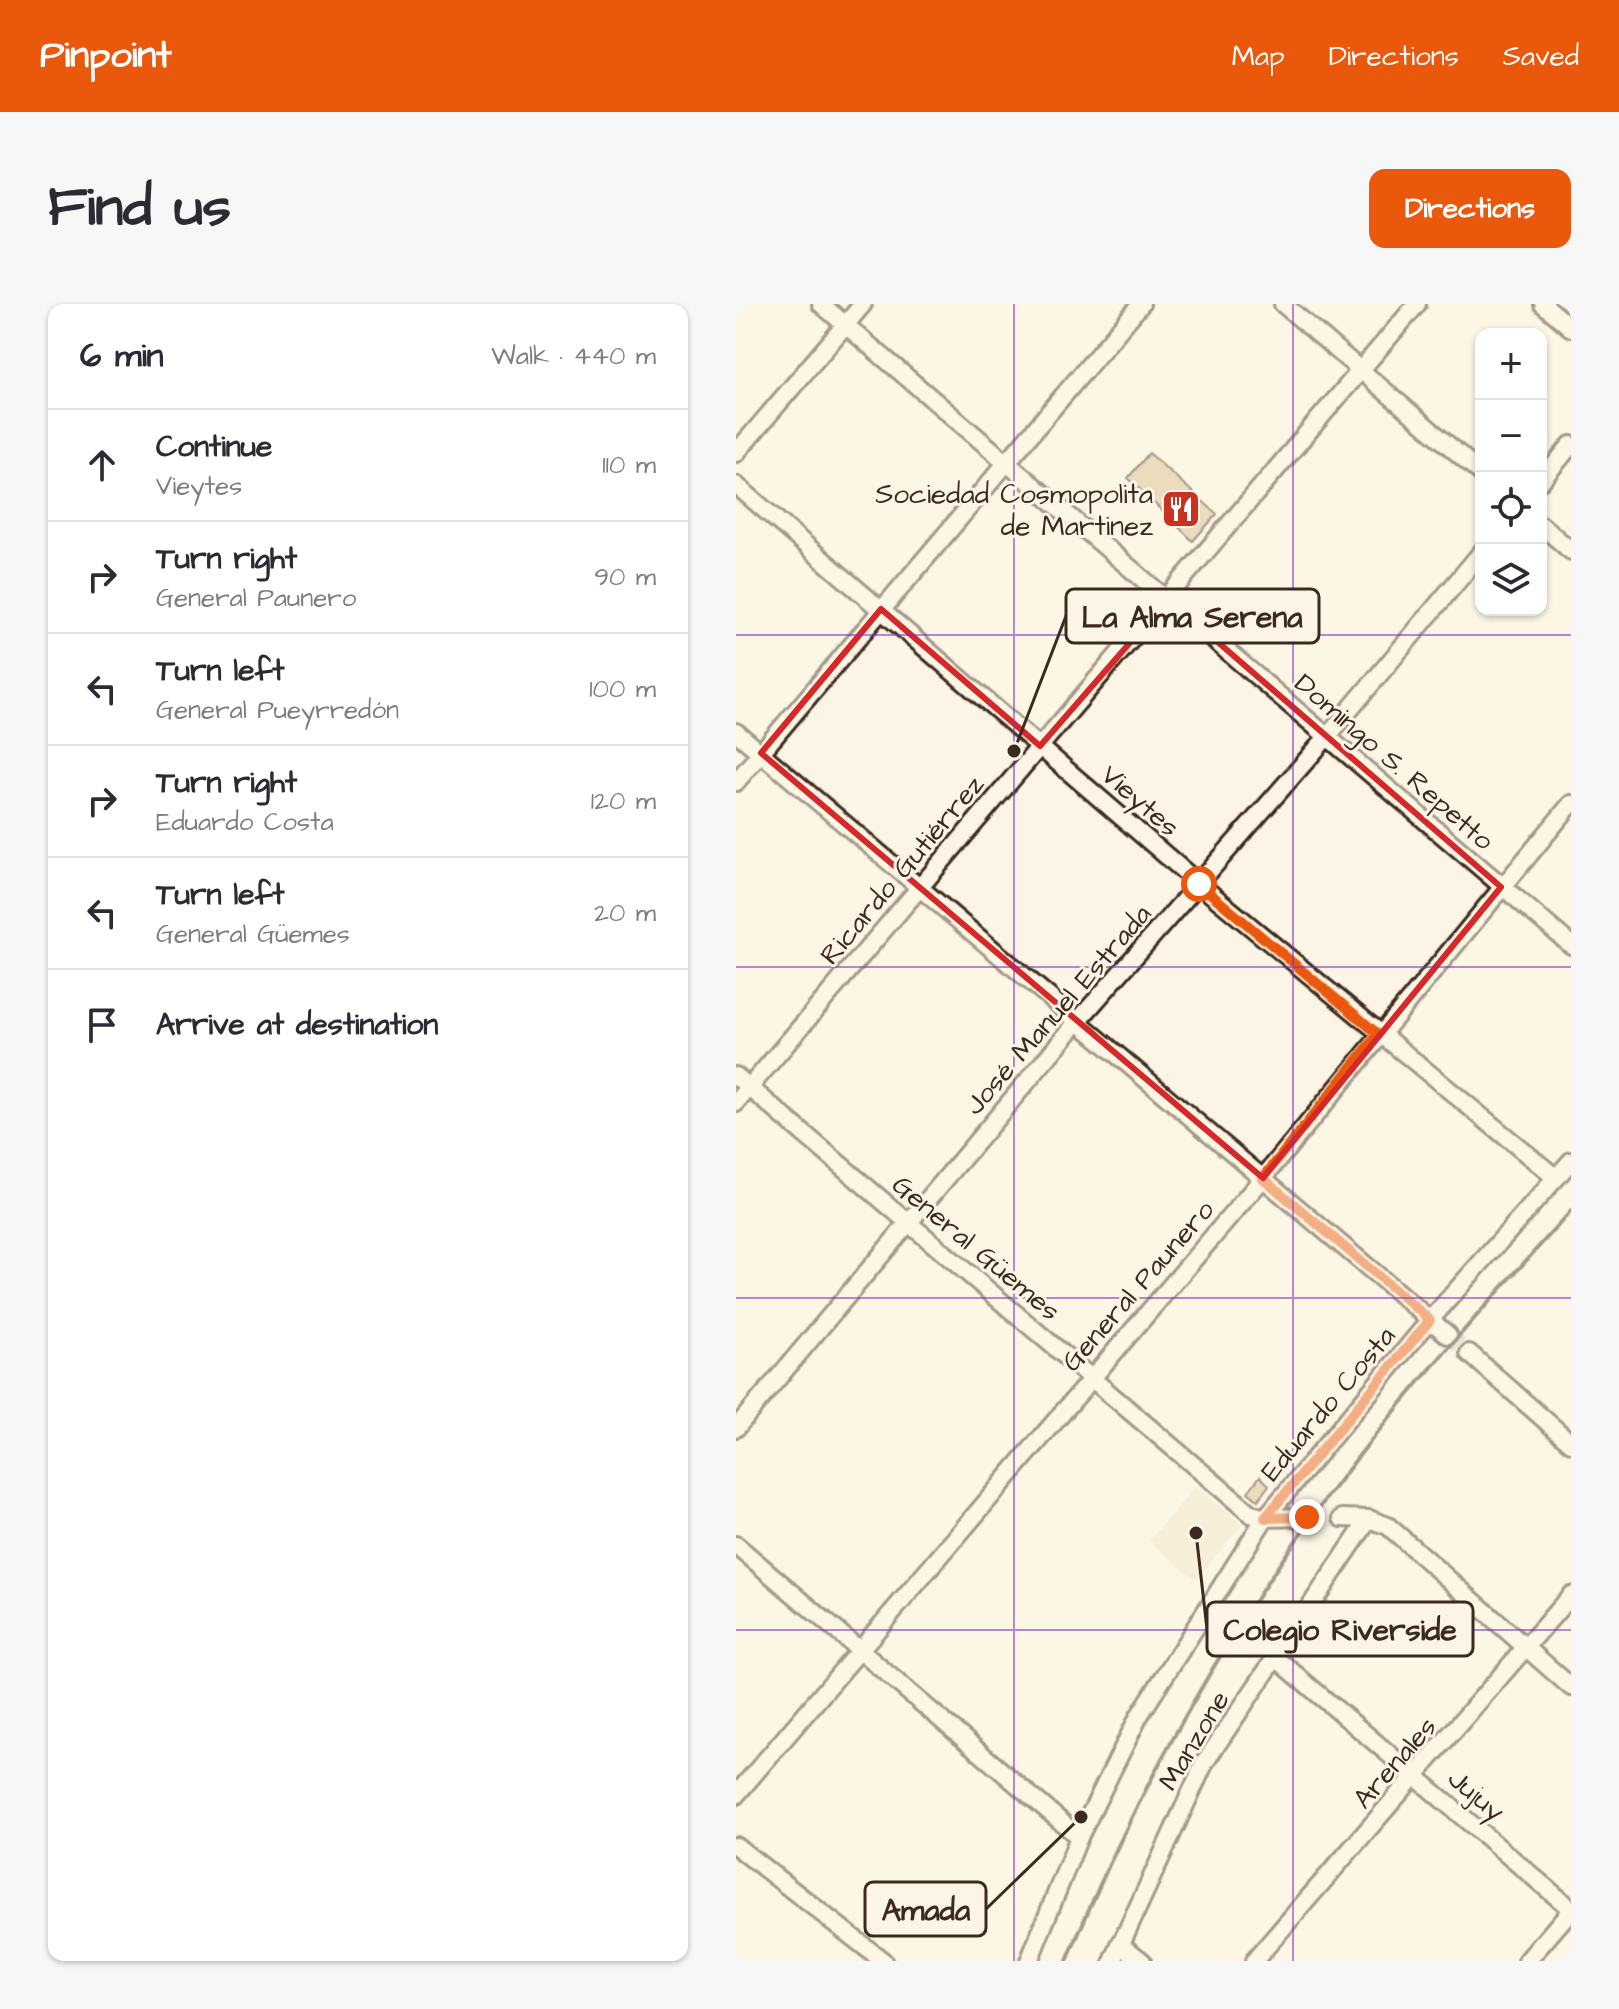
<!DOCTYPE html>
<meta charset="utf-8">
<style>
:root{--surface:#fff;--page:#f7f7f7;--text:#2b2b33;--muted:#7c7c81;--line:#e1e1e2;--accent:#ea580c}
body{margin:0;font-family:"Architects Daughter",sans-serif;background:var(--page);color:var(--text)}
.controls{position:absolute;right:24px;top:24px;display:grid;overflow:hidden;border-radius:16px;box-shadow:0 2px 6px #0004}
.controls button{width:72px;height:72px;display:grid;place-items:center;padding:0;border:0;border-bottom:2px solid var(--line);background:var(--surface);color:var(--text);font:40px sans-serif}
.stop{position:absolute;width:24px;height:24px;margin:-18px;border:6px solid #ea580c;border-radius:50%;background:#fff}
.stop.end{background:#ea580c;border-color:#fff;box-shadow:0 2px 8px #0008}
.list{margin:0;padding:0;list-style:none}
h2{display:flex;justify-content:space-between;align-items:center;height:104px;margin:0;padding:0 32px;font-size:34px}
h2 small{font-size:26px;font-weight:400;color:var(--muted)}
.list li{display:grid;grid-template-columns:52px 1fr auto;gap:24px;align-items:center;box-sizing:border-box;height:112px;padding:0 32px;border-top:2px solid var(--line)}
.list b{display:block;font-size:30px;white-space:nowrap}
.list p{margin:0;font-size:26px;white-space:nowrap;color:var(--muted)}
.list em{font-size:26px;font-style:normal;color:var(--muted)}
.icon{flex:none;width:44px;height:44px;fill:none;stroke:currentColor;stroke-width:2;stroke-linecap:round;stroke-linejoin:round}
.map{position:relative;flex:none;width:835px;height:1657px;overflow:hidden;border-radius:16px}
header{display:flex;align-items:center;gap:48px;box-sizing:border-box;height:112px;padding:0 40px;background:var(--accent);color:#fff}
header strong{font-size:38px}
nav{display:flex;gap:44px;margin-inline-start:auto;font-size:28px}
.intro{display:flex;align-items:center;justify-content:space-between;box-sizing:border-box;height:192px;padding:0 48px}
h1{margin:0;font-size:56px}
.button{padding:20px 36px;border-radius:16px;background:var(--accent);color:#fff;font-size:28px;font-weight:700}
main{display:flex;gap:48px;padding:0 48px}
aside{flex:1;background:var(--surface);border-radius:16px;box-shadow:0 2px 6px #0004}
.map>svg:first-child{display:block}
.built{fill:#f1e4ca}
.building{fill:#d7bc8c;stroke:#3b2a1e;stroke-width:2}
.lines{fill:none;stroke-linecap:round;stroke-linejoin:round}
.minor-tunnel{stroke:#d5ccbd;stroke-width:16;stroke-dasharray:16 8;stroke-linecap:butt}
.minor-casing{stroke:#3b2a1e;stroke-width:22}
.minor{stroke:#fcf5e5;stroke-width:16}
.rail{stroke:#3b2a1e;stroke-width:4}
.route{stroke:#ea580c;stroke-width:10}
.marked{fill:none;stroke:#d62828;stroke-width:6;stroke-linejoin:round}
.grid{fill:none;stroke:#7b2cbf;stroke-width:2;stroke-opacity:0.55}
.labels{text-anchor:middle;stroke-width:6;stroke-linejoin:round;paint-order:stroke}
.poi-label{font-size:28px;fill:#3b2a1e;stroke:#fcf5e5;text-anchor:end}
.street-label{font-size:28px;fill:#3b2a1e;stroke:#fcf5e5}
.leader{fill:none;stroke:#3b2a1e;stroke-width:3}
.callout-dot{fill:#3b2a1e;stroke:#fcf5e5;stroke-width:3}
.callout{fill:#fcf5e5;stroke:#3b2a1e;stroke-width:3}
.callout-label{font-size:30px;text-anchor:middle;font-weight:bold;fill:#3b2a1e}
</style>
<header>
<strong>Pinpoint</strong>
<nav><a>Map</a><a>Directions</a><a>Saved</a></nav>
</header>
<div class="intro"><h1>Find us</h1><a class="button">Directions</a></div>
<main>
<aside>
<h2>6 min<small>Walk · 440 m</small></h2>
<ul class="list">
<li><svg class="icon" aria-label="ahead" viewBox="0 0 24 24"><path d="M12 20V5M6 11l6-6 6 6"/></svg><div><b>Continue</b><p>Vieytes</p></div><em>110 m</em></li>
<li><svg class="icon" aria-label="right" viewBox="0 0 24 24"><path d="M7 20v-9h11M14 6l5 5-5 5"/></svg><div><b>Turn right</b><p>General Paunero</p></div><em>90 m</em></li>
<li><svg class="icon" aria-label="left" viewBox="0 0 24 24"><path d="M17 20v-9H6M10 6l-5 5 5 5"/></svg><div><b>Turn left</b><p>General Pueyrredón</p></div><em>100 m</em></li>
<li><svg class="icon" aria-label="right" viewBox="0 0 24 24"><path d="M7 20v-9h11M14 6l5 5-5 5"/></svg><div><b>Turn right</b><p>Eduardo Costa</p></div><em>120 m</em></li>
<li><svg class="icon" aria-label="left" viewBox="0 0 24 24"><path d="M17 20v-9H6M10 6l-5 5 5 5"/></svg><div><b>Turn left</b><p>General Güemes</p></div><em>20 m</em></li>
<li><svg class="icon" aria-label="arrive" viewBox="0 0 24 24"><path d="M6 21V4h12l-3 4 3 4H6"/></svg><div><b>Arrive at destination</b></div></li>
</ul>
</aside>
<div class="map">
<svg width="835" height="1657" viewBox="0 0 835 1657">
<rect width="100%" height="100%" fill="#fcf5e5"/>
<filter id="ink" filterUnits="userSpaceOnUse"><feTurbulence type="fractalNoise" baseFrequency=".0125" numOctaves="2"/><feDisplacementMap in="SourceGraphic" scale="16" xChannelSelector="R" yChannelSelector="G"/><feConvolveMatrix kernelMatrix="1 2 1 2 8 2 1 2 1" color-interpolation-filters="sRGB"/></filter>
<g filter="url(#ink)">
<polygon class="built" points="459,1183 506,1221 460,1275 413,1237"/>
<g class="building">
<polygon points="413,149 481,210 457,237 392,174"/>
<polygon points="524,1172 533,1181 522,1196 512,1188"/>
</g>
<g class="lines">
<g class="minor-tunnel">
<polyline points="712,1031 733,1049"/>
<polyline points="571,1213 606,1214"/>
</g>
<defs>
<g id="minor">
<polyline points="85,0 835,641"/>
<polyline points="547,0 745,169"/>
<polyline points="807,0 835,24"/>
<polyline points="0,149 127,0"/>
<polyline points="805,177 835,141"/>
<polyline points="0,181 463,580 820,874"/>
<polyline points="805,221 835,247"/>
<polyline points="0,428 712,1031"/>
<polyline points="0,478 405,0"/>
<polyline points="0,772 515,1210 529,1214 571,1213"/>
<polyline points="0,799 681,0"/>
<polyline points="733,1049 835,1139"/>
<polyline points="0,1124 342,717 590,434 745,249"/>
<polyline points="606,1214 633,1215 652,1222 835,1383"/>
<polyline points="0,1241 343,1533"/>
<polyline points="540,1354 835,1605"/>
<polyline points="0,1491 527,874 835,500"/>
<polyline points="0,1542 147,1657"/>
<polyline points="384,1640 406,1657"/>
<polyline points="293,1657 343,1533 403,1412 529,1214 694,1016 835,857"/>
<polyline points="377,1657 469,1458 633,1215"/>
<polyline points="518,1657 835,1291"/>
<polyline points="791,1657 835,1606"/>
</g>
</defs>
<use href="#minor" class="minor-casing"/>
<use href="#minor" class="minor"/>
<path class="rail" d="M331,1657c66,-161 150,-314 253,-454 77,-105 164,-200 251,-296"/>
</g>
</g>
<g class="lines" filter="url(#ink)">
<polyline class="route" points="463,580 642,730 527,874 694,1016 529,1214 571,1213"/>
</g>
<path d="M0 0H835V1657H0ZM432,295l333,288 -238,291 -502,-425 120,-144 159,137z" fill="#fcf5e5" fill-opacity=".55" fill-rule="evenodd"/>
<path class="marked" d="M432,295l333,288 -238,291 -502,-425 120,-144 159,137z"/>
<path class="grid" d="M278,0v1657M557,0v1657M0,331h835M0,663h835M0,994h835M0,1326h835"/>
<defs>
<symbol id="restaurant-square" viewBox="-11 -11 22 22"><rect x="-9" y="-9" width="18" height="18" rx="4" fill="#c8321e" stroke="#fcf5e5"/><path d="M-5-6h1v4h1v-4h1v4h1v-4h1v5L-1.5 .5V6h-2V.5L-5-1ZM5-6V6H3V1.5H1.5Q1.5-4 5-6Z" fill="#fff"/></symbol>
</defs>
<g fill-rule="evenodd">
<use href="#restaurant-square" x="423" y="183" width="44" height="44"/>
</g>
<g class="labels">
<g class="poi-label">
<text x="417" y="199">Sociedad Cosmopolita<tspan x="417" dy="32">de Martinez</tspan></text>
</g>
<g class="street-label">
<text transform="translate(659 457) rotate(41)" y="10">Domingo S. Repetto</text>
<text transform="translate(405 496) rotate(41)" y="10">Vieytes</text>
<text transform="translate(165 565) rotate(-50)" y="10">Ricardo Gutiérrez</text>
<text transform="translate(321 705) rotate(-49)" y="10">José Manuel Estrada</text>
<text transform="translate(241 943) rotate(40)" y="10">General Güemes</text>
<text transform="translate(401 981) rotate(-49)" y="10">General Paunero</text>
<text transform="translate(591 1099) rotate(-50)" y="10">Eduardo Costa</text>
<text transform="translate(457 1436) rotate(-59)" y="10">Manzone</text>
<text transform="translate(658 1458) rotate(-49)" y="10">Arenales</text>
<text transform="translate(741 1490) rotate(40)" y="10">Jujuy</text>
</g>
</g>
<path class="leader" d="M278 447L330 312M460 1229L471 1325M345 1513L250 1605"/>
<g class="callout-dot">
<circle cx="278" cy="447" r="8"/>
<circle cx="460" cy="1229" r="8"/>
<circle cx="345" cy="1513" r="8"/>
</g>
<g class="callout">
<rect x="330" y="285" width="253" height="54" rx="8"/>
<rect x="471" y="1298" width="266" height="54" rx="8"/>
<rect x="129" y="1578" width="121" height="54" rx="8"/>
</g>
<g class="callout-label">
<text x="456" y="323">La Alma Serena</text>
<text x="604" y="1336">Colegio Riverside</text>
<text x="190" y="1616">Amada</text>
</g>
</svg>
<div class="controls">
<button>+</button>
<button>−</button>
<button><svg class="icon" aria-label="locate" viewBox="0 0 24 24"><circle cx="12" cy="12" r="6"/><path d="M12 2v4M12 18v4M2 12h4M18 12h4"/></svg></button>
<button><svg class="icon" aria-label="layers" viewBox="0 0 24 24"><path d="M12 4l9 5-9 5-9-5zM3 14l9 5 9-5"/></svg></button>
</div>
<div class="stop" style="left:463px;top:580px"></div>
<div class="stop end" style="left:571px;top:1213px"></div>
</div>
</main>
